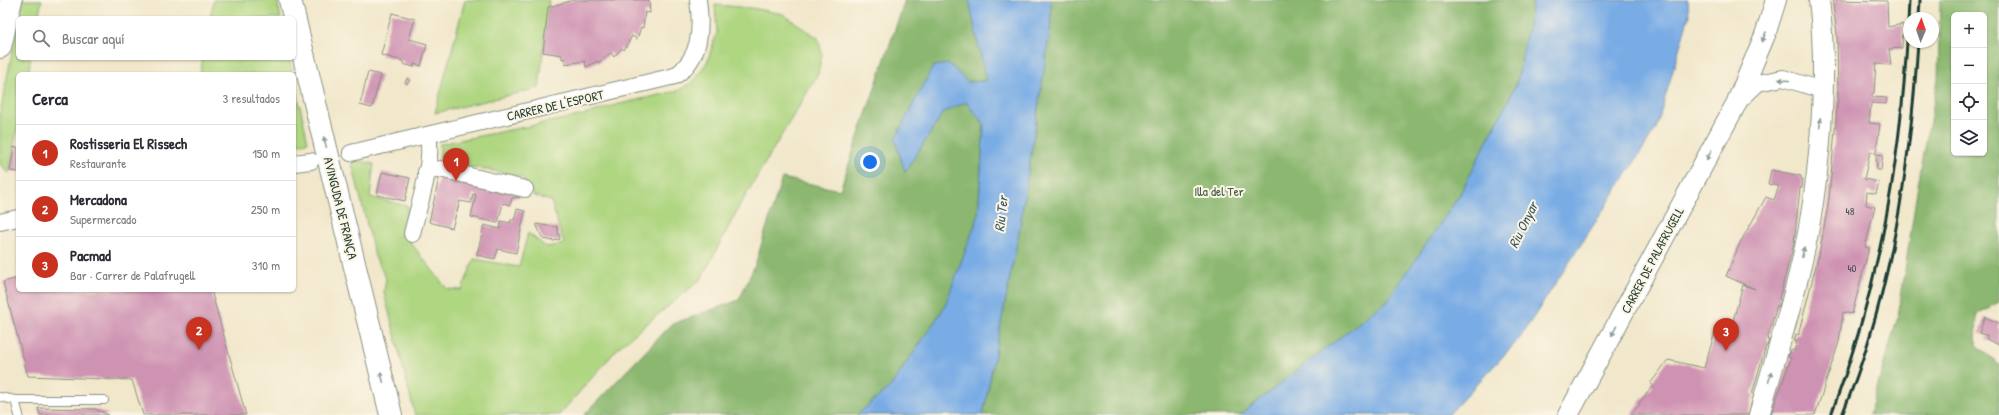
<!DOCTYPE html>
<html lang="es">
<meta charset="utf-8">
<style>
:root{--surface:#fff;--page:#f7f7f7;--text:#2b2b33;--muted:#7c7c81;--line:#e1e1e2;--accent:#c8321e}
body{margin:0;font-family:"Patrick Hand",sans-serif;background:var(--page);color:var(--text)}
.controls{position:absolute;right:12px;top:12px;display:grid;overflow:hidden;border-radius:6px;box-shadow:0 1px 3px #0004}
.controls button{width:36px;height:36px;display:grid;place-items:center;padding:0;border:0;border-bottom:1px solid var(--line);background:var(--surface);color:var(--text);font:20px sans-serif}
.compass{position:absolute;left:1903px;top:12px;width:36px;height:36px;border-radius:50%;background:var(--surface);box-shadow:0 1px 3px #0004;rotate:2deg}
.you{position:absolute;left:870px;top:162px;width:14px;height:14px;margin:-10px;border:3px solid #fff;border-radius:50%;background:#1a73e8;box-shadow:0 0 0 6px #1a73e833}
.badge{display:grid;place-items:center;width:26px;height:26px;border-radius:50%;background:var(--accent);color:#fff;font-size:13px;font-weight:700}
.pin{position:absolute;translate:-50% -33px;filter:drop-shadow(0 1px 2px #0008)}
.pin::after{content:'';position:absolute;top:21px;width:14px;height:12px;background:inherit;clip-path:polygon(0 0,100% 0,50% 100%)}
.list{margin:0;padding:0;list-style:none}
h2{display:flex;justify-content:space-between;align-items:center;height:52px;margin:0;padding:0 16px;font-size:17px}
h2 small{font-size:13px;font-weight:400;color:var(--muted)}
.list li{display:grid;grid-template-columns:26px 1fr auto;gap:12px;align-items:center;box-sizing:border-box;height:56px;padding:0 16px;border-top:1px solid var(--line)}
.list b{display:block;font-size:15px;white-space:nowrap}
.list p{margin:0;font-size:13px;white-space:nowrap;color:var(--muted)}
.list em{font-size:13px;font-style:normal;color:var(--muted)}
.icon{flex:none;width:22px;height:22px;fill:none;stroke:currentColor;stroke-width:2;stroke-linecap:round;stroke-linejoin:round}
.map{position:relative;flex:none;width:1999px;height:415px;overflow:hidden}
.search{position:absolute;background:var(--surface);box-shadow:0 1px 3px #0004;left:16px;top:16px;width:280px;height:44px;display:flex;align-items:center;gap:10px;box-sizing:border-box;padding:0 14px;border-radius:6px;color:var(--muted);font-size:15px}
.panel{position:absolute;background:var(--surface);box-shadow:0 1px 3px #0004;left:16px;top:72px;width:280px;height:220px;border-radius:6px}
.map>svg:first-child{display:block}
.green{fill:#afd681;stroke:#678a5a}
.forest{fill:#8bb76f;stroke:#557a52;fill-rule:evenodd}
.water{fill:#79ace5;stroke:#4c748c}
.building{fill:#ce92b2}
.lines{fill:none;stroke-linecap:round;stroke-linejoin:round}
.service-casing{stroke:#889280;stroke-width:10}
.minor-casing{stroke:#889280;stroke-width:18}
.tertiary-casing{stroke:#889280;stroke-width:22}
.secondary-casing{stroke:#889280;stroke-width:24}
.service{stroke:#fff;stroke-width:8}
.minor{stroke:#fff;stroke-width:16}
.tertiary{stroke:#fff;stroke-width:20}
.secondary{stroke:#fff;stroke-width:22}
.rail{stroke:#1f3d34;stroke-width:3}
.oneway{fill:#8f9e9a}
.labels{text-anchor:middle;stroke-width:4;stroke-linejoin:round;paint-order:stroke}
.number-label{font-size:11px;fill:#4b5254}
.street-label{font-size:13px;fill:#1f3d34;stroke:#fcf5e5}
.park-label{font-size:13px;fill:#3c5c43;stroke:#fcf5e5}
.water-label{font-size:14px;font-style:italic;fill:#365960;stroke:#fcf5e5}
</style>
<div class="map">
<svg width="1999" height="415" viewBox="0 0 1999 415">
<rect width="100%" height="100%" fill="#fcf5e5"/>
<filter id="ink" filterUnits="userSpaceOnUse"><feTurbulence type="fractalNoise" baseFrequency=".025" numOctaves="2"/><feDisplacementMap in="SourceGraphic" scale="8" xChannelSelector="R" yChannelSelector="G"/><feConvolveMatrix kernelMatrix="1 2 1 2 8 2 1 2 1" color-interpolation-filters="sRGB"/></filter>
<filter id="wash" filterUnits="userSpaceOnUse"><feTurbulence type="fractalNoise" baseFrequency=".012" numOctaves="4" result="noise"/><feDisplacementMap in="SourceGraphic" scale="16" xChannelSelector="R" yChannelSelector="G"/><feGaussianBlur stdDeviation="0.9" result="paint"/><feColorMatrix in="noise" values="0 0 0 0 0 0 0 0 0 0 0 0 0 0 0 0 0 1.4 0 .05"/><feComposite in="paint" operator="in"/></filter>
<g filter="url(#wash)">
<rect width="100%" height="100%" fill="#f1e7cb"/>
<g class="green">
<polygon points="23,0 42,0 38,18 19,18"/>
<polygon points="214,0 277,0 281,18 210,18"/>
<polygon points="465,0 549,0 539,88 435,113"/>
<polygon points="715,5 752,8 783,14 818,38 822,54 818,74 740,205 701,279 620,346 559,415 415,415 384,292 386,278 375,257 351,159 374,164 370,197 408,206 404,230 411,243 447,289 462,290 474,259 519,267 528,233 546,247 564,244 551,201 534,196 521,176 440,161 440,144 584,115 615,105 677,91 694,81 707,62 717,33"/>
<polygon points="18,23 18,58 31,58 28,74 18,74 18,125 9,173 0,165 0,113"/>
<polygon points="203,58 289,58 293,74 200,74"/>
<polygon points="294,79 308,142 294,144"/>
</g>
<g class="forest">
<polygon points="905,0 969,0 987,81 968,82 949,64 895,139 905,171 944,112 966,102 984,124 978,217 944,308 890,387 857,415 584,415 672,324 739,300 755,265 782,178 840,190"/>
<polygon points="1051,0 1533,0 1517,83 1459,196 1388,301 1240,415 983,415 1019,232 1051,24"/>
<path d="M1940,0h59v302l-22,12 -1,31 23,19v51h-130l29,-99 20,-131 20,-106zM1954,15h30v138h-30z"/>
</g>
<g class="water">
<polygon points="969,0 1051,0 1051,24 1019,232 983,415 857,415 890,387 944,308 978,217 984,124 966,102 944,112 905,172 895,139 933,66 949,64 968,82 986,81"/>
<polygon points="1533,0 1688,0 1689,15 1656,129 1520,338 1448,415 1240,415 1388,300 1459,196 1517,83"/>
</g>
<g id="blocks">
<g class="building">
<polygon points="574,0 649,0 650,13 645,12 643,28 641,27 637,39 632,36 624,50 622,48 614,57 611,53 598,63 598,61 586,67 585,61 565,64 565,58 562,59 562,55 543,52 548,7"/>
<polygon points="1834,0 1887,1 1888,27 1903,24 1902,48 1889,49 1891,65 1876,64 1874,93 1872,94 1872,97 1887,98 1886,104 1871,103 1869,123 1880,124 1876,153 1870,152 1864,179 1879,182 1876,194 1867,192 1866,205 1875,207 1865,247 1869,248 1852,314 1843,312 1839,342 1815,415 1771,415 1791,358 1788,357 1791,350 1794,351 1797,342 1794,341 1796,334 1799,335 1799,332 1820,250 1829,199 1838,95 1837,34 1833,5"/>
<polygon points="392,13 415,19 409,39 427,44 421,66 414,64 414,67 403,64 403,61 381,55"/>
<polygon points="368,72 381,75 372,108 360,105"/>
<polygon points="407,78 410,80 407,84 405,83"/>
<polygon points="14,147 18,148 18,172 10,171"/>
<polygon points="1876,154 1883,155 1881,170 1877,170"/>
<polygon points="1771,170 1801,176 1801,179 1803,179 1802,188 1800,188 1794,243 1779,299 1781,300 1779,306 1777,306 1767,340 1769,340 1767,346 1766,346 1765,349 1752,394 1754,395 1748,415 1632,415 1632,413 1640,404 1639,403 1653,386 1650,384 1668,360 1704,368 1716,329 1719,330 1722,322 1732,324 1743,285 1755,289 1726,276 1740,243 1766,197 1774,200 1779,186 1768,184"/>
<polygon points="382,172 410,178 405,201 377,195"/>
<polygon points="440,174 521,193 520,197 512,198 510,205 503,203 498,223 471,217 476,195 473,194 471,203 460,201 452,228 429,222"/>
<polygon points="517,209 525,211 516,253 498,249 495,259 477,255 484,225 500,229 501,221 510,223 511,220 514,220"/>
<polygon points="536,224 554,227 557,226 560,239 554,241 543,239"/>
<polygon points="18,278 18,290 211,290 246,415 143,415 132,380 28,376 3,282"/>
<polygon points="1985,317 1999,323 1999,345 1986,339 1988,336 1979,333"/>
<polygon points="38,408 95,409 109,415 40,415"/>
</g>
</g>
</g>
<g filter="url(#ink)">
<use href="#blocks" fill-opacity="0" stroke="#889280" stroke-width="1"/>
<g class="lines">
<defs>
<g id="service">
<polyline points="0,397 15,400 19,415"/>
<polyline points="15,400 104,400"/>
</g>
<g id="minor">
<polyline points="1737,103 1758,83 1783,78 1822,90"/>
<path d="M351,153l324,-77c26,-18 27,-47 23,-76"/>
<polyline points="294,163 311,161"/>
<polyline points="426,172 440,169 525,189"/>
<polyline points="0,222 18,218"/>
<path d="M412,234c6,-27 22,-71 16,-98"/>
</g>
<g id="tertiary">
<polyline points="1568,415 1736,104 1765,35 1776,0"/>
<path d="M1759,415c17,-60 37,-121 49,-182 13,-72 20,-160 11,-233"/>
</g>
<g id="secondary">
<polyline points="290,0 391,415"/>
<polyline points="0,47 11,0"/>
</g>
</defs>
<use href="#service" class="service-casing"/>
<use href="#minor" class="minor-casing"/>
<use href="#tertiary" class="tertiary-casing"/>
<use href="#secondary" class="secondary-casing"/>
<use href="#service" class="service"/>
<use href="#minor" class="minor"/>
<use href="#tertiary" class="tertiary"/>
<use href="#secondary" class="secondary"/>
<g class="rail">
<polyline points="1919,18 1920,0"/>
<path d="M1831,415c51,-135 73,-271 78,-415"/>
<path d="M1842,415c49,-119 68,-246 76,-373"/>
</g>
</g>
<defs><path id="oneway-solid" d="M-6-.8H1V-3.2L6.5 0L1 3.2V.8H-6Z"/></defs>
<g class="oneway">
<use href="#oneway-solid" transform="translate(1764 37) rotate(111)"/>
<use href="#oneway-solid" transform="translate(1784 80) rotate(-173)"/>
<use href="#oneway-solid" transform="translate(1820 123) rotate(-87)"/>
<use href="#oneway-solid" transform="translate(325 142) rotate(-104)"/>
<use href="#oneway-solid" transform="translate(1709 155) rotate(118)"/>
<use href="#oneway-solid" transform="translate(1803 252) rotate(-77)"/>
<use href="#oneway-solid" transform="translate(1614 331) rotate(118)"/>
<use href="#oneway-solid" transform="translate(382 377) rotate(-104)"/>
<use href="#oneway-solid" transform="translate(1770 377) rotate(-74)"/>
</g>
</g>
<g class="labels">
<g class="number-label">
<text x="1850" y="215">48</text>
<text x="1852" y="272">40</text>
</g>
<g class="street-label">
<text transform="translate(555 105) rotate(-13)" y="5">CARRER DE L'ESPORT</text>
<text transform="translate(341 208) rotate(76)" y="5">AVINGUDA DE FRANÇA</text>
<text transform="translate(1652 260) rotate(-62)" y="5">CARRER DE PALAFRUGELL</text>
</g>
<g class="park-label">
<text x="1219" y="196">Illa del Ter</text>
</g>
<g class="water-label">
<text transform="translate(1001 214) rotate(-84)" y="5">Riu Ter</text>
<text transform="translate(1523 225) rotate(-64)" y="5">Riu Onyar</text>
</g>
</g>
</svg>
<div class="controls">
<button>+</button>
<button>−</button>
<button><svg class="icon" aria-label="locate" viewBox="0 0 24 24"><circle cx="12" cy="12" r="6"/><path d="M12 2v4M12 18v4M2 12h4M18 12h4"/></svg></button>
<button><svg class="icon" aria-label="layers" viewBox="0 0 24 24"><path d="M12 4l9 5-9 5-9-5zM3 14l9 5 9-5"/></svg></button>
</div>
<svg class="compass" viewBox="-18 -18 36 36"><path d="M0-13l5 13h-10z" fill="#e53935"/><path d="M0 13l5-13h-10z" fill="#7c7c81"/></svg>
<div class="you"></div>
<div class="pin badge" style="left:456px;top:181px">1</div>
<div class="pin badge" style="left:199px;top:350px">2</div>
<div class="pin badge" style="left:1726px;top:351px">3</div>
<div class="search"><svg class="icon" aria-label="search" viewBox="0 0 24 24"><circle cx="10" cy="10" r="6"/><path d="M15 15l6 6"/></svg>Buscar aquí</div>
<section class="panel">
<h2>Cerca<small>3 resultados</small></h2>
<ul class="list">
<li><span class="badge">1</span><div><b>Rostisseria El Rissech</b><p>Restaurante</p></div><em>150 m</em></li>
<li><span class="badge">2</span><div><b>Mercadona</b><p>Supermercado</p></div><em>250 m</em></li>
<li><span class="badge">3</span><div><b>Pacmad</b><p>Bar · Carrer de Palafrugell</p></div><em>310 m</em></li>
</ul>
</section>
</div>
